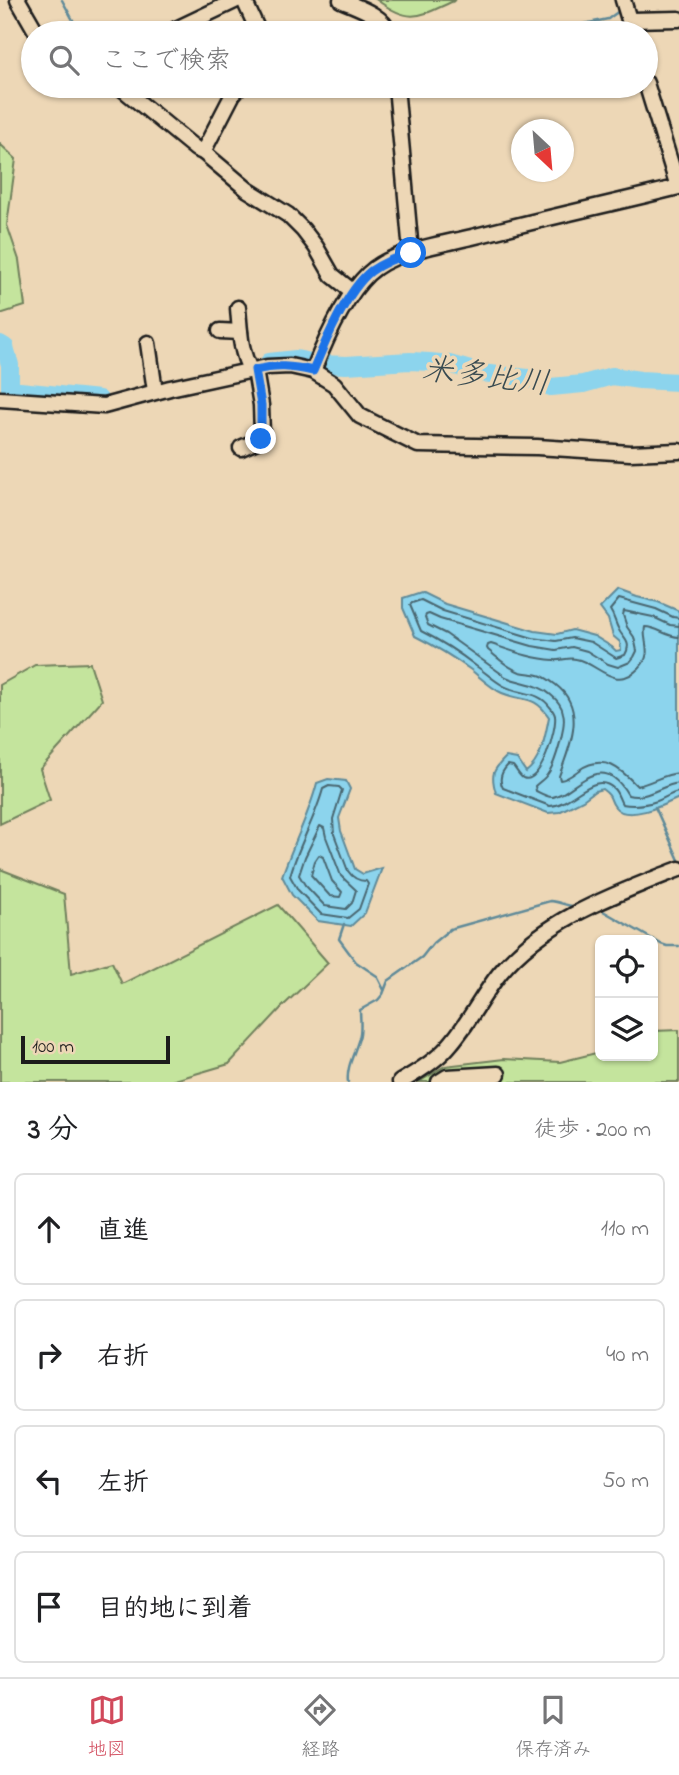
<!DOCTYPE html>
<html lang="ja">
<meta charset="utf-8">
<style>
:root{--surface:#fff;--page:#f2f2f2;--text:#202124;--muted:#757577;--line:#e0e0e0;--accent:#d1495b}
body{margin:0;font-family:"Indie Flower","Klee One",sans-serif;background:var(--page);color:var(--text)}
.controls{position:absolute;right:21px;bottom:21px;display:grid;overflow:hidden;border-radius:10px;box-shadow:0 2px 5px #0004}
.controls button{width:63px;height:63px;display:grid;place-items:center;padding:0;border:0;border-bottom:2px solid var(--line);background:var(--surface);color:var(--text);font:35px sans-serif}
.compass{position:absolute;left:511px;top:119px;width:63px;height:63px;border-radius:50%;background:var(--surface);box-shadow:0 2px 5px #0004;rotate:154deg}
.scale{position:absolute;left:21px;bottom:18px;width:149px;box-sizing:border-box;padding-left:7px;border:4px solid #1c1c1c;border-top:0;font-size:19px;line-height:24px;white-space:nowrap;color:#1c1c1c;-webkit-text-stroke:5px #edd7b6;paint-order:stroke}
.stop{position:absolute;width:21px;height:21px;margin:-16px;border:5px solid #1a73e8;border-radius:50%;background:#fff}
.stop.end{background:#1a73e8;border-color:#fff;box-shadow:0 2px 7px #0008}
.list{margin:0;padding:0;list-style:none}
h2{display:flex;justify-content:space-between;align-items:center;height:91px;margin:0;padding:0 28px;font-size:30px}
h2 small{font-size:23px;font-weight:400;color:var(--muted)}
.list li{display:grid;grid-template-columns:46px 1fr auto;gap:21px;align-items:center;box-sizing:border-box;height:112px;margin:0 14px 14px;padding:0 14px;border:2px solid var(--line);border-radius:10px}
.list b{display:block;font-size:26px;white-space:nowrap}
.list em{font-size:23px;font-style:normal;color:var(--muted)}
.icon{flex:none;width:38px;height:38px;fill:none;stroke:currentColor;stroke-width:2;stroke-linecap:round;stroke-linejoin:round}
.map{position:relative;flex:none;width:679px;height:1082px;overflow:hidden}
.search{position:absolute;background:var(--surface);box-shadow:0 2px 5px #0004;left:21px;right:21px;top:21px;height:77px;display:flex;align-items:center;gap:18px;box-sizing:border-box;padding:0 24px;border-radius:38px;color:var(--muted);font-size:26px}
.sheet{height:595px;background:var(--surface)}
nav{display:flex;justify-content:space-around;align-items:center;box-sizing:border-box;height:98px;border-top:2px solid var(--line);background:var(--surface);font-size:19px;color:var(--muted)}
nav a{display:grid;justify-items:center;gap:4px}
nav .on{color:var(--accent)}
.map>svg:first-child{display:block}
.green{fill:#c4e49d;stroke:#70805c;stroke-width:2}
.water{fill:#8cd4ed;stroke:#5f8a99;stroke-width:2}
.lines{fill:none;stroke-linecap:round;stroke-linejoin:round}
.shore{stroke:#496670;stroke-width:2}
.stream{stroke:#5f8a99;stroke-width:2.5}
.river{stroke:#8cd4ed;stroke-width:18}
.minor-casing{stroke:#1c1c1c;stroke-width:19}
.minor{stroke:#edd7b6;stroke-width:14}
.route{stroke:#1a73e8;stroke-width:9}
.labels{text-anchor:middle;stroke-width:7;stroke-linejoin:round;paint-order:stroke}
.water-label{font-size:32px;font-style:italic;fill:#384a50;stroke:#edd7b6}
</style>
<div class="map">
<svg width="679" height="1082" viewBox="0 0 679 1082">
<rect width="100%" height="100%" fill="#edd7b6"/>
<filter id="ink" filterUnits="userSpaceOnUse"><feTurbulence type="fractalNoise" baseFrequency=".0143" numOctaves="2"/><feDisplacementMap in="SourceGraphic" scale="14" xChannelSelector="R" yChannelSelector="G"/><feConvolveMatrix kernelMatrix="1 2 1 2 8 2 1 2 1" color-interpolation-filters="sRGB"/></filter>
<g filter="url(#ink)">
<g class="green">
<path d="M377,0h79c-35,15 -44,26 -79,0z"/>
<polygon points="0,144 16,159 7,225 19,260 25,306 0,314"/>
<polygon points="90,663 102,700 40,769 50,800 0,824 0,685 35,665"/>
<polygon points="0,869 64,894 71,974 112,962 122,984 278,905 328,963 283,1006 229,1064 168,1082 0,1082"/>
<polygon points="679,1030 679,1082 419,1082 445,1066 504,1059 560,1062 600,1052 600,1056 653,1056 653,1031"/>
</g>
<g class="water">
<path d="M618,590l19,7 21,5 21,9v187c-13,6 -52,25 -64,9 -7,-9 -1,-9 -13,-18l-7,2 -12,9 -24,12 -11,1 -52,-20c-6,-19 -3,-23 10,-36l11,2 9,13c16,-12 19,-36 23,-55 -15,-23 -26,-15 -47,-24 -11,-5 -21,-15 -31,-23 -18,-13 -36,-24 -56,-34l-12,-28v-10l18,-6 24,12 90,27 22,3 15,-4 22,6 18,11 4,4 5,-1 -1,-8 -7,-6 -5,-17 -8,-11z"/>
<path d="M328,779l18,2 4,8 -11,29 2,13 14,38 8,5 19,-6 -17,45 -14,13 -33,-5 -26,-26 -10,-19c11,-32 27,-61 35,-93z"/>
</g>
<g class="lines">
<g class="shore">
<path d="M679,618l-6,-1 -17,-8 -37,-10 -9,11c4,6 5,12 8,18 4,11 15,13 7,27l-9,3 -25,-16 -19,-4 -16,3 -23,-3 -90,-27 -22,-11 -9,3 -2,2 11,26c20,10 37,21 55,35 9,6 17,14 26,19 17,10 36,5 48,22 2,2 5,7 5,9 2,12 -14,70 -32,62 -4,-2 -7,-9 -10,-12l-5,-1c-7,7 -10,14 -5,23l47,18c23,-1 44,-37 64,-17 4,4 5,10 8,15 13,2 23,1 35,-3 8,-3 14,-8 22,-9"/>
<path d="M679,626l-9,-1 -17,-8 -29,-6 -1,4 4,12 7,10 3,14 -3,6 -4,5 -12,5 -10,-3 -21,-13 -15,-4 -16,3 -24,-4 -92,-27 -11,-5 -3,1 -1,2 3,8 18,9 60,43c16,7 32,6 45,18 5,4 11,11 12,18 4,11 -8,52 -16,62 -3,4 -8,7 -12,11l1,5c4,2 11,6 16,6 3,0 8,-3 11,-4 15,-9 33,-28 51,-15 7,5 10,10 14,17 19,5 33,-10 51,-12"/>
<path d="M679,637c-12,0 -22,-10 -34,-10 -3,14 9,26 -6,41 -24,25 -41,-5 -63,-9 -8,-2 -14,2 -22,1 -22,-1 -42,-9 -63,-16l-3,1 -1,3 1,2c10,8 20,18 32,22 7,2 15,1 22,4 5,2 10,6 14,9 31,24 14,61 3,91l1,4c8,-1 13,-6 19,-10 25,-17 42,-1 58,16 14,-3 27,-12 42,-13"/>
<path d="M329,786l10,1 3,3 -9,29 1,15 14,37c4,6 11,10 18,10l2,3 -9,25 -11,9 -27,-4 -23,-24 -8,-14c8,-30 25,-57 33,-87z"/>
<polygon points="320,826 324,828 326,837 341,876 356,890 352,903 346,909 325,906 305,885 299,875 305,857"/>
<polygon points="319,855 323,857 332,881 342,892 340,897 330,896 311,875 315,861"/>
</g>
<g class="stream">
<polyline points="62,0 80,33"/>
<polyline points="498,33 510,29 541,33 608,19 619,11"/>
<polyline points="655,807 679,860"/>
<polyline points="603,911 661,944 667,946 679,946"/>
<polyline points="344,924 339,939 356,962 377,976 384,990"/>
<path d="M348,1082c-2,-15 7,-29 11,-44 3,-9 1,-19 1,-28l18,-10 5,-6 5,-13 34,-24 11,-14 17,-14 100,-28c9,0 17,6 26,5"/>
</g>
<g class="river">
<polyline points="0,344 5,347 10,365 10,390 99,399"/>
<polyline points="269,362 296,359 321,364 346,365 410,361 430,362 449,364 481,373 528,378 551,387 583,384 612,376 640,380 679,382"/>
</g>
<defs>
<g id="minor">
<polyline points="18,0 37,33"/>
<polyline points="244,0 259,33"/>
<path d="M341,0c18,8 40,14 49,33"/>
<polyline points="623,0 633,33"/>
<polyline points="630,20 679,19"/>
<polyline points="176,29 237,0"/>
<polyline points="646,83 678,187"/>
<polyline points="119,86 196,149 203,152 248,190 288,215 303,230 316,247 332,275 352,291"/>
<polyline points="396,86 411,252"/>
<polyline points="203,152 233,94 240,86"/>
<path d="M238,308c2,22 2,44 13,63"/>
<polyline points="220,331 240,332"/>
<polyline points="148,343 155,391"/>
<path d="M313,371c12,-30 31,-74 55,-97 24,-23 71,-29 104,-37 69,-18 138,-33 207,-50"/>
<polyline points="0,399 104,406 170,388 267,367 290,366 313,371 334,384 360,416 418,445 537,447 630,453 679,451"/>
<polyline points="241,448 261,439 262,435 261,405 255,370"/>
<path d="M400,1082c16,-9 31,-18 44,-31 22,-22 36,-53 56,-78 44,-54 116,-79 179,-104"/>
<polyline points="439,1082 447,1077 498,1074"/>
</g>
</defs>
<use href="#minor" class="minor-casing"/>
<use href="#minor" class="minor"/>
</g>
</g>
<g class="lines" filter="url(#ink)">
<path class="route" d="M261,439v-34l-6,-35c22,-5 36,-4 58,1 12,-29 34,-81 58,-100 13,-9 26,-14 40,-18"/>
</g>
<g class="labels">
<g class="water-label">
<text transform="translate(486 375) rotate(7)" y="11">米多比川</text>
</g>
</g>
</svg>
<div class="controls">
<button><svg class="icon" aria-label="locate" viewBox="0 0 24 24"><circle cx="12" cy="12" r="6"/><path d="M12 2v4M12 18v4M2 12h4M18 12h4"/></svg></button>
<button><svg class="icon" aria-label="layers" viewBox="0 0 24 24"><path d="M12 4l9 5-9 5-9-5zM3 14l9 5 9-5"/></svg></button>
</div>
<svg class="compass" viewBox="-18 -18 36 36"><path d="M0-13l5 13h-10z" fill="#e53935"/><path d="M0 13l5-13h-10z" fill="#757577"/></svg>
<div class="scale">100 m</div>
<div class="stop" style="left:411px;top:253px"></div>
<div class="stop end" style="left:261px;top:439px"></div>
<div class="search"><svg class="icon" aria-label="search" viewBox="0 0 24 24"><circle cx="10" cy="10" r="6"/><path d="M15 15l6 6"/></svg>ここで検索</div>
</div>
<section class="sheet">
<h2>3 分<small>徒歩 · 200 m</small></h2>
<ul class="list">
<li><svg class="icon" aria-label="ahead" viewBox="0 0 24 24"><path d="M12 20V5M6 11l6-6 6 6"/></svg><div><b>直進</b></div><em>110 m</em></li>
<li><svg class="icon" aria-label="right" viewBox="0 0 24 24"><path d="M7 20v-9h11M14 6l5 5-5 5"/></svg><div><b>右折</b></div><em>40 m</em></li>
<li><svg class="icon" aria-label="left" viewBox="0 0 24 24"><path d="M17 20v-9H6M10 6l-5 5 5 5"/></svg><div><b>左折</b></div><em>50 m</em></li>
<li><svg class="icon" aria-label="arrive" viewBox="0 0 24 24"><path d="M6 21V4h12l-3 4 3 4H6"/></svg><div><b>目的地に到着</b></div></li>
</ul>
</section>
<nav>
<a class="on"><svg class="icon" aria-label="map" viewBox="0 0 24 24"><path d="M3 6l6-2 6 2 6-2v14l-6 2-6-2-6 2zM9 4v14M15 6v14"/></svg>地図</a>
<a><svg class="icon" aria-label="directions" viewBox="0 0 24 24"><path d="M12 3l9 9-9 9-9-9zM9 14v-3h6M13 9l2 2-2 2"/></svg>経路</a>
<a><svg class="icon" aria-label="saved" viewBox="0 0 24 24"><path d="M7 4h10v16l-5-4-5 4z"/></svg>保存済み</a>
</nav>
